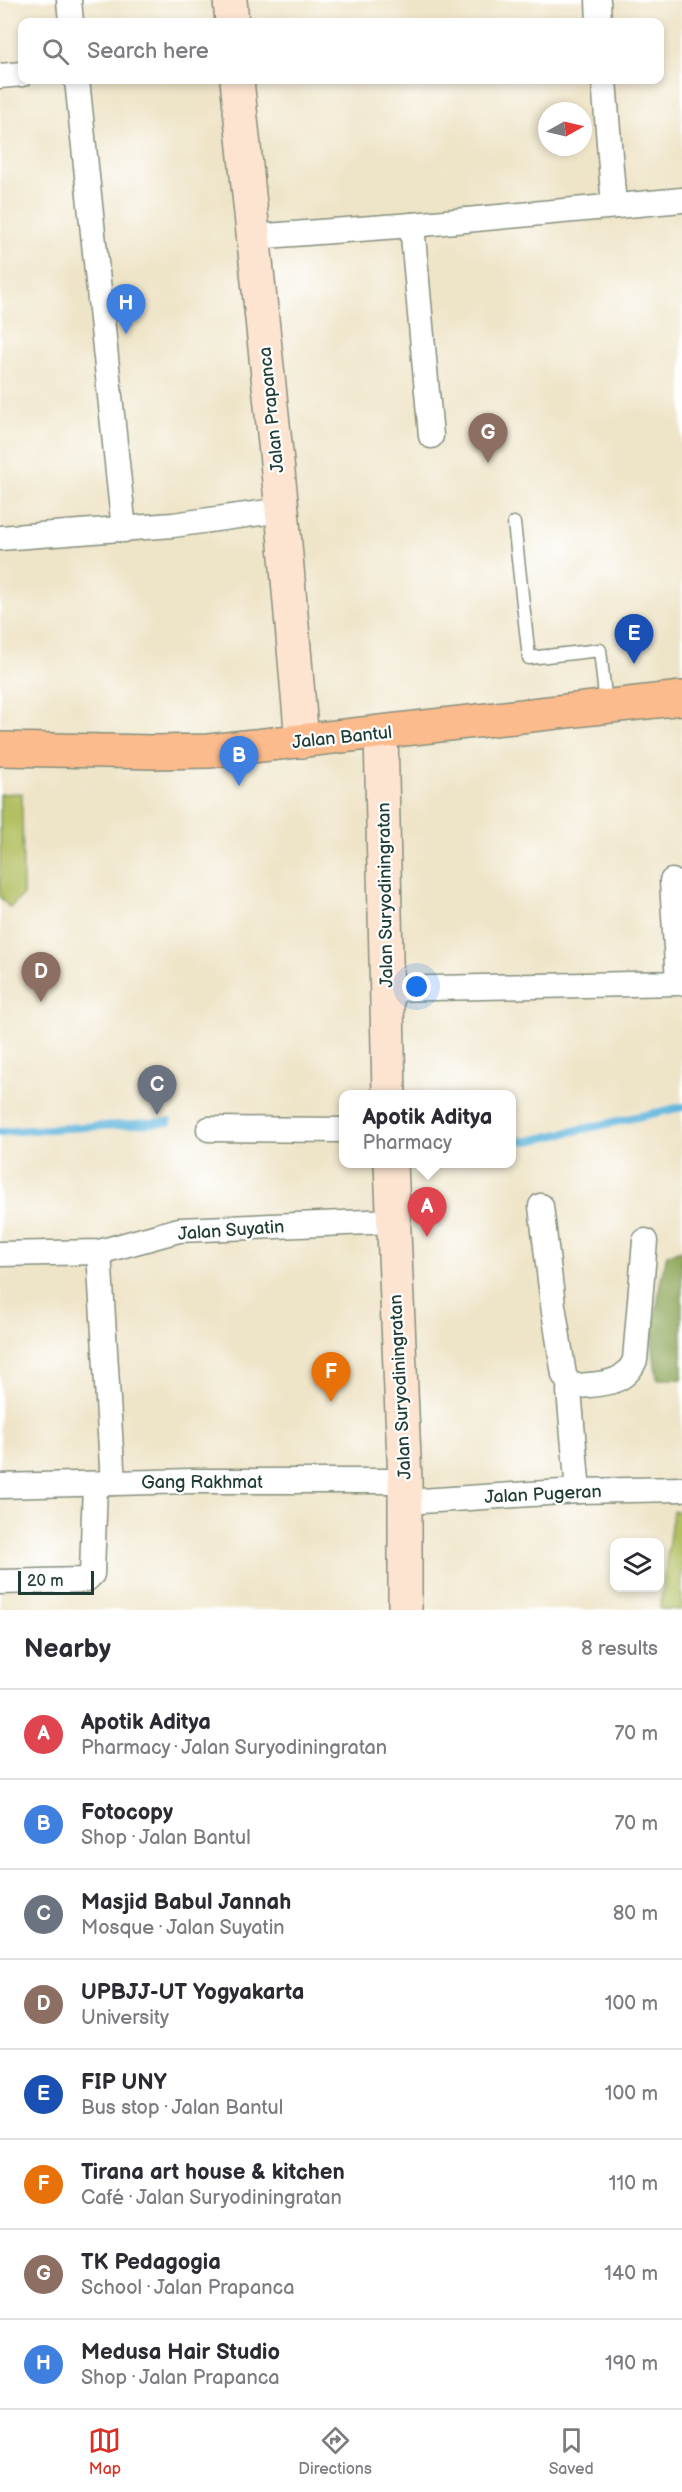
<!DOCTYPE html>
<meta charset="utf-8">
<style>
:root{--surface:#fff;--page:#f2f2f3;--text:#2b2b33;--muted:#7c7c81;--line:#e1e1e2;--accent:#d93025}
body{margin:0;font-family:"Balsamiq Sans",sans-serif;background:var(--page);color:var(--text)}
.controls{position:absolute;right:18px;bottom:18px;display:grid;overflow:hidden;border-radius:12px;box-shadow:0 3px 9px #0003}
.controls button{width:54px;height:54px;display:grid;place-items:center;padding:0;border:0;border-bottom:2px solid var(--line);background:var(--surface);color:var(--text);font:30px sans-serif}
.compass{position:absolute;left:538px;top:102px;width:54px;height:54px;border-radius:50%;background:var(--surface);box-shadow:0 3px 9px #0003;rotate:82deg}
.scale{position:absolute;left:18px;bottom:15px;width:76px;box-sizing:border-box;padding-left:6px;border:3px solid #1f3d34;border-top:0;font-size:16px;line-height:21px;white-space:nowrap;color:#1f3d34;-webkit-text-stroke:4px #fff;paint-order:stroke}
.you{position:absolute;left:417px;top:987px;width:21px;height:21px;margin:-15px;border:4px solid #fff;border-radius:50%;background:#1a73e8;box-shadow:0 0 0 9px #1a73e833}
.badge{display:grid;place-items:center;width:39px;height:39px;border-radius:50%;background:var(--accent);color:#fff;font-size:20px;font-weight:700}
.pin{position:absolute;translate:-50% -50px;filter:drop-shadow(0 2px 3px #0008)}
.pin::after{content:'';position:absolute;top:32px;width:21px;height:18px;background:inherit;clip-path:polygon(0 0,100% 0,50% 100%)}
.popup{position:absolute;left:339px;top:1090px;width:177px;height:78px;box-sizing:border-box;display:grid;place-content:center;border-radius:12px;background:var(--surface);filter:drop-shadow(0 2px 4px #0005);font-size:20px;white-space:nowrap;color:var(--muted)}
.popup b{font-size:22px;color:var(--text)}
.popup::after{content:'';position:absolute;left:50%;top:100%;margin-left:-12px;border:12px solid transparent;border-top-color:var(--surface)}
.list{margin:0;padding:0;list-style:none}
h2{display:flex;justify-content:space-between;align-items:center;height:78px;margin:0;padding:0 24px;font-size:26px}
h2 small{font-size:20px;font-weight:400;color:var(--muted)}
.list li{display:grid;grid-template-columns:39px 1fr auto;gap:18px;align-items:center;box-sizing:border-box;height:90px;padding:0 24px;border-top:2px solid var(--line)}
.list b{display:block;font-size:22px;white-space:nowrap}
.list p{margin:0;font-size:20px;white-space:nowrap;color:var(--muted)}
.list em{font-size:20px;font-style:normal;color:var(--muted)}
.icon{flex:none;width:33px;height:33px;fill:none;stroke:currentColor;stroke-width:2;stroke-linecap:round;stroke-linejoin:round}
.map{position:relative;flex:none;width:682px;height:1610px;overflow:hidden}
.search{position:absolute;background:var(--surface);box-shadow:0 3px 9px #0003;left:18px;right:18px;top:18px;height:66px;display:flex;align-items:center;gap:15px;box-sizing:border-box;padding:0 21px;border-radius:12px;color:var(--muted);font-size:22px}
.sheet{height:798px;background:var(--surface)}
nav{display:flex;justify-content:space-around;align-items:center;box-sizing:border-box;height:84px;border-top:2px solid var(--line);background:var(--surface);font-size:16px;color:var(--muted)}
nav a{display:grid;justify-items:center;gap:3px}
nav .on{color:var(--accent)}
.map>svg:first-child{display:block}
.green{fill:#b3c062;stroke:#697e4b;stroke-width:1.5}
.forest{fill:#8ea658;stroke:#567246;stroke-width:1.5}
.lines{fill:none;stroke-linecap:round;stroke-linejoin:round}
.stream{stroke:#60b6dd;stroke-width:8}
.lane-casing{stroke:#86907e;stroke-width:15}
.street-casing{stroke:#86907e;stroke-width:27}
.secondary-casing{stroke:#86907e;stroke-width:36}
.primary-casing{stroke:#86907e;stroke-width:36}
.lane{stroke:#fff;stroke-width:12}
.street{stroke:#fff;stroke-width:24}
.secondary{stroke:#fde4d1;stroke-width:33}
.primary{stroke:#fbbb8c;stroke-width:33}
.labels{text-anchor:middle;stroke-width:4.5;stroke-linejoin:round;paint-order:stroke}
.street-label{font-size:18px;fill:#1f3d34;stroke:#fff}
</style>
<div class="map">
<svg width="682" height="1610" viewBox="0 0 682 1610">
<rect width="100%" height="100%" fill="#fff"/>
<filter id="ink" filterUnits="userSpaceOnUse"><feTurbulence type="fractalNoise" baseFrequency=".0167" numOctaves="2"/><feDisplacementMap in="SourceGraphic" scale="12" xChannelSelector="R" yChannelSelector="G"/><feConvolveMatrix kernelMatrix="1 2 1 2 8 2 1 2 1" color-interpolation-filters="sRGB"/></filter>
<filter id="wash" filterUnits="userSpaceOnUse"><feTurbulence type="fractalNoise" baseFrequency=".008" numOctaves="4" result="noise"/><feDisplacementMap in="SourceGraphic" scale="24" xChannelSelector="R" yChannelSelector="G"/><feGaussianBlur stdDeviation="1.35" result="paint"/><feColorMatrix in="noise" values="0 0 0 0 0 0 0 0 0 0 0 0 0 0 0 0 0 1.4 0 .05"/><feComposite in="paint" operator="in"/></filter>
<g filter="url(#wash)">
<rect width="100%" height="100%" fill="#eee4c7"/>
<g class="green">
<polygon points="22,793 23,895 10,908 0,897 0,794"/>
<polygon points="673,1511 682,1512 682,1610 660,1609"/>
</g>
<polygon class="forest" points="682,1250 682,1379 657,1379 652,1342 660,1284 667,1254"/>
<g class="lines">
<g class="stream">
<polyline points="0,1132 168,1122"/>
<polyline points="511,1141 529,1141 682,1107"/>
</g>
</g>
</g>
<g filter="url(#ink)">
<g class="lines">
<defs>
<polyline id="lane" points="514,523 529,658 600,650 606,705"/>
<g id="street">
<polyline points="69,0 71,22"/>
<polyline points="598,0 599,22"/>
<polyline points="0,76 22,74"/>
<polyline points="77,80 124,530"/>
<polyline points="604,80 614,206"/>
<polyline points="412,225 431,436"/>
<polyline points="253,237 412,225 682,200"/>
<polyline points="0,538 173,525 282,510"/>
<polyline points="387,989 678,983 672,881"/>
<polyline points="209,1129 343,1130"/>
<polyline points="541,1206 553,1305 564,1375 571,1387"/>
<polyline points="99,1252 113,1483"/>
<polyline points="0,1254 99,1252 179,1230 392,1221"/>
<polyline points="0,1486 192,1481 405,1481"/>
<path d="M578,1491l-9,-100 2,-4c26,-4 53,0 64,-27l10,-119"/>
<polyline points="405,1502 578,1491 682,1489"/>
<polyline points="0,1582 82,1580 87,1579 92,1574 95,1484"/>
</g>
<g id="secondary">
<polyline points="230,0 232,22"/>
<polyline points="237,80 282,510 302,741"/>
<polyline points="381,732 389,1094"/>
<polyline points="391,1164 405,1481 405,1610"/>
</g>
<polyline id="primary" points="0,749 155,752 209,751 682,698"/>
</defs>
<use href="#lane" class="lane-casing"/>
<use href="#street" class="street-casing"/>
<use href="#secondary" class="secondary-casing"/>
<use href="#primary" class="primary-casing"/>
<use href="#lane" class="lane"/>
<use href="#street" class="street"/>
<use href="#secondary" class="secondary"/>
<use href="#primary" class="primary"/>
</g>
</g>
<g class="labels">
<g class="street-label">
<text transform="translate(271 410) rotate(-96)" y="6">Jalan Prapanca</text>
<text transform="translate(342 737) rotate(-6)" y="6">Jalan Bantul</text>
<text transform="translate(385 895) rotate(-91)" y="6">Jalan Suryodiningratan</text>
<text transform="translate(231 1230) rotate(-4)" y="6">Jalan Suyatin</text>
<text transform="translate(400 1387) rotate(-93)" y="6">Jalan Suryodiningratan</text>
<text x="202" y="1488">Gang Rakhmat</text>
<text transform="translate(543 1494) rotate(-3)" y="6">Jalan Pugeran</text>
</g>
</g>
</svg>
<div class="controls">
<button><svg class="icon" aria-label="layers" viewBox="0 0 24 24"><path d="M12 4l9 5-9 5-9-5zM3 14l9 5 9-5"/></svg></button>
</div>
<svg class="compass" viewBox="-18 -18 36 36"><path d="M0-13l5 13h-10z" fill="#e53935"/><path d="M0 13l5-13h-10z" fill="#7c7c81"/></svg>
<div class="scale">20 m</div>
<div class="you"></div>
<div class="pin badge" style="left:427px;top:1237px;background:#e0444e">A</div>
<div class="popup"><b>Apotik Aditya</b>Pharmacy</div>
<div class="pin badge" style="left:239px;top:786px;background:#3f7fe0">B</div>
<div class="pin badge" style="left:157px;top:1115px;background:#6b7280">C</div>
<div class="pin badge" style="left:41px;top:1002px;background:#8d6e63">D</div>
<div class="pin badge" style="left:634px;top:664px;background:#1a4fb4">E</div>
<div class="pin badge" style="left:331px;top:1402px;background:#e8710a">F</div>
<div class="pin badge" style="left:488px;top:463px;background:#8d6e63">G</div>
<div class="pin badge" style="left:126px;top:334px;background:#3f7fe0">H</div>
<div class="search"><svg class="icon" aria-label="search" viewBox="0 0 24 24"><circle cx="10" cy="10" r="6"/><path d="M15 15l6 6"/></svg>Search here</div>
</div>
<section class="sheet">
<h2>Nearby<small>8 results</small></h2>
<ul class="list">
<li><span class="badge" style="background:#e0444e">A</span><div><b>Apotik Aditya</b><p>Pharmacy · Jalan Suryodiningratan</p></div><em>70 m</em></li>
<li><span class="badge" style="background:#3f7fe0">B</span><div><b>Fotocopy</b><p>Shop · Jalan Bantul</p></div><em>70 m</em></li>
<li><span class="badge" style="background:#6b7280">C</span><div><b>Masjid Babul Jannah</b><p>Mosque · Jalan Suyatin</p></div><em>80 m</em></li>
<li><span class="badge" style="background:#8d6e63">D</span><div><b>UPBJJ-UT Yogyakarta</b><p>University</p></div><em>100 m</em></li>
<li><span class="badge" style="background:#1a4fb4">E</span><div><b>FIP UNY</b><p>Bus stop · Jalan Bantul</p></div><em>100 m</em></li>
<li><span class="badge" style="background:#e8710a">F</span><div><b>Tirana art house &amp; kitchen</b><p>Café · Jalan Suryodiningratan</p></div><em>110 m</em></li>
<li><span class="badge" style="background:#8d6e63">G</span><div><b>TK Pedagogia</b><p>School · Jalan Prapanca</p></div><em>140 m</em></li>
<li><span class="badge" style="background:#3f7fe0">H</span><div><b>Medusa Hair Studio</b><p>Shop · Jalan Prapanca</p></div><em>190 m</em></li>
</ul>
</section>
<nav>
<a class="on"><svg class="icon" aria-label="map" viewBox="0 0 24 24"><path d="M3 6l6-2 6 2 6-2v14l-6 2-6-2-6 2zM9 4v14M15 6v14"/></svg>Map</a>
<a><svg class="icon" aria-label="directions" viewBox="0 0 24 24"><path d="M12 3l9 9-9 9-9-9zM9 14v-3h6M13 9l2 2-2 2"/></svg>Directions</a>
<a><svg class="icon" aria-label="saved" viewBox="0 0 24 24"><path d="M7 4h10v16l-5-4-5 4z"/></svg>Saved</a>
</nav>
